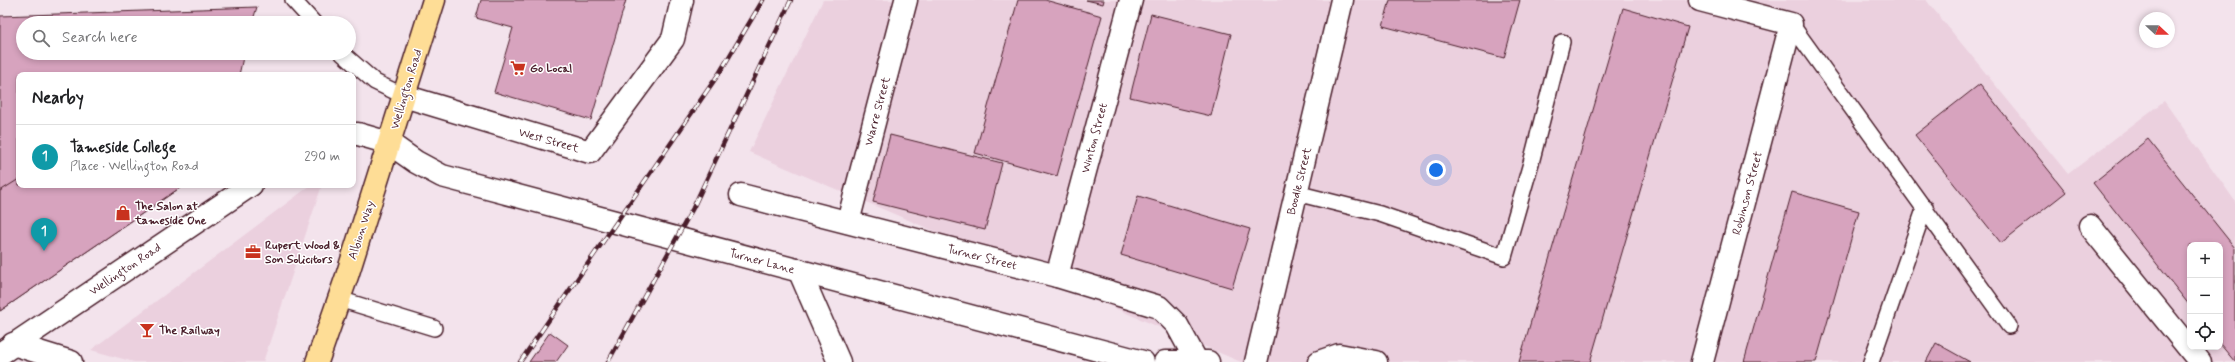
<!DOCTYPE html>
<meta charset="utf-8">
<style>
:root{--surface:#fff;--page:#f2f2f2;--text:#202124;--muted:#757577;--line:#e0e0e0;--accent:#d93025}
body{margin:0;font-family:Mynerve,sans-serif;background:var(--page);color:var(--text)}
.controls{position:absolute;right:12px;bottom:12px;display:grid;overflow:hidden;border-radius:8px;box-shadow:0 2px 6px #0003}
.controls button{width:36px;height:36px;display:grid;place-items:center;padding:0;border:0;border-bottom:1px solid var(--line);background:var(--surface);color:var(--text);font:20px sans-serif}
.compass{position:absolute;left:2139px;top:12px;width:36px;height:36px;border-radius:50%;background:var(--surface);box-shadow:0 2px 6px #0003;rotate:112deg}
.you{position:absolute;left:1436px;top:170px;width:14px;height:14px;margin:-10px;border:3px solid #fff;border-radius:50%;background:#1a73e8;box-shadow:0 0 0 6px #1a73e833}
.badge{display:grid;place-items:center;width:26px;height:26px;border-radius:50%;background:var(--accent);color:#fff;font-size:13px;font-weight:700}
.pin{position:absolute;translate:-50% -33px;filter:drop-shadow(0 1px 2px #0008)}
.pin::after{content:'';position:absolute;top:21px;width:14px;height:12px;background:inherit;clip-path:polygon(0 0,100% 0,50% 100%)}
.list{margin:0;padding:0;list-style:none}
h2{display:flex;justify-content:space-between;align-items:center;height:52px;margin:0;padding:0 16px;font-size:17px}
h2 small{font-size:13px;font-weight:400;color:var(--muted)}
.list li{display:grid;grid-template-columns:26px 1fr auto;gap:12px;align-items:center;box-sizing:border-box;height:64px;padding:0 16px;border-top:1px solid var(--line)}
.list b{display:block;font-size:15px;white-space:nowrap}
.list p{margin:0;font-size:13px;white-space:nowrap;color:var(--muted)}
.list em{font-size:13px;font-style:normal;color:var(--muted)}
.icon{flex:none;width:22px;height:22px;fill:none;stroke:currentColor;stroke-width:2;stroke-linecap:round;stroke-linejoin:round}
.map{position:relative;flex:none;width:2235px;height:362px;overflow:hidden}
.search{position:absolute;background:var(--surface);box-shadow:0 2px 6px #0003;left:16px;top:16px;width:340px;height:44px;display:flex;align-items:center;gap:10px;box-sizing:border-box;padding:0 14px;border-radius:22px;color:var(--muted);font-size:15px}
.panel{position:absolute;background:var(--surface);box-shadow:0 2px 6px #0003;left:16px;top:72px;width:340px;height:116px;border-radius:8px}
.map>svg:first-child{display:block}
.built{fill:#ebd0de;fill-rule:evenodd}
.building{fill:#d7a3be;stroke:#4a1f2b}
.lines{fill:none;stroke-linecap:round;stroke-linejoin:round}
.lane-casing{stroke:#4a1f2b;stroke-width:18}
.street-casing{stroke:#4a1f2b;stroke-width:25}
.highway-casing{stroke:#4a1f2b;stroke-width:25}
.lane{stroke:#fff;stroke-width:15}
.street{stroke:#fff;stroke-width:22}
.highway{stroke:#fedd96;stroke-width:22}
.rail-casing{stroke:#4a1f2b;stroke-width:4.5}
.rail{stroke:#fff;stroke-width:3;stroke-dasharray:9;stroke-linecap:butt}
.labels{text-anchor:middle;stroke-width:3;stroke-linejoin:round;paint-order:stroke}
.poi-label{font-size:12px;font-weight:bold;fill:#4a1f2b;stroke:#fff;text-anchor:start}
.street-label{font-size:12px;fill:#4a1f2b;stroke:#fff}
</style>
<div class="map">
<svg width="2235" height="362" viewBox="0 0 2235 362">
<rect width="100%" height="100%" fill="#f3e3ec"/>
<filter id="ink" filterUnits="userSpaceOnUse"><feTurbulence type="fractalNoise" baseFrequency=".025" numOctaves="2"/><feDisplacementMap in="SourceGraphic" scale="8" xChannelSelector="R" yChannelSelector="G"/><feConvolveMatrix kernelMatrix="1 2 1 2 8 2 1 2 1" color-interpolation-filters="sRGB"/></filter>
<g filter="url(#ink)">
<g class="built">
<path d="M823,0h1103l142,174 96,-73 71,100v161h-994l-492,-210zM2190,245h30v102h-30z"/>
<polygon points="311,185 322,185 263,362 134,362 91,350"/>
</g>
<g class="building">
<polygon points="481,0 626,0 591,120 494,92 513,28 476,18"/>
<polygon points="1018,0 1045,0 1102,16 1057,176 975,153"/>
<polygon points="1086,0 1104,0 1103,4"/>
<polygon points="1390,0 1520,0 1504,58 1383,26"/>
<polygon points="257,7 252,23 23,23 23,53 244,53 239,75 19,75 19,185 184,185 0,311 0,16"/>
<polygon points="1623,8 1688,27 1590,362 1519,362"/>
<polygon points="1151,14 1231,34 1211,116 1130,97"/>
<polygon points="1980,84 2066,192 2001,243 1915,135"/>
<polygon points="890,135 1002,163 985,230 873,202"/>
<polygon points="2148,139 2235,248 2235,362 2220,344 2220,245 2190,245 2190,306 2093,183"/>
<polygon points="19,179 19,185 184,185 0,311 0,191"/>
<polygon points="1792,192 1859,211 1816,362 1744,362"/>
<polygon points="1138,196 1250,229 1232,288 1121,255"/>
<polygon points="550,332 568,345 556,362 529,362"/>
<polygon points="1936,343 1970,362 1926,362"/>
</g>
<g class="lines">
<defs>
<g id="lane">
<polyline points="293,0 314,23"/>
<polyline points="1791,24 2009,326"/>
<polyline points="342,53 375,82 404,96"/>
<polyline points="1296,193 1380,214 1504,257 1531,163 1562,42"/>
<polyline points="339,299 434,328"/>
<polyline points="1871,362 1925,207"/>
</g>
<g id="street">
<polyline points="1700,0 1791,24 1702,362"/>
<polyline points="404,96 590,152 673,39 682,0"/>
<polyline points="353,134 358,134 389,143 416,162 442,176 1143,362"/>
<polyline points="741,195 1057,276 1159,307 1177,325 1196,360"/>
<polyline points="848,222 906,0"/>
<polyline points="2090,226 2200,362"/>
<polyline points="799,270 839,362"/>
<polyline points="1057,276 1131,0"/>
<polyline points="13,344 71,362"/>
<polyline points="0,354 251,185"/>
<polyline points="1165,362 1208,362"/>
<polyline points="1256,362 1342,0"/>
<polyline points="1319,362 1339,355 1376,362"/>
</g>
<polyline id="highway" points="317,362 347,276 434,0"/>
</defs>
<use href="#lane" class="lane-casing"/>
<use href="#street" class="street-casing"/>
<use href="#highway" class="highway-casing"/>
<use href="#lane" class="lane"/>
<use href="#street" class="street"/>
<use href="#highway" class="highway"/>
<defs>
<g id="rail">
<polyline points="520,362 720,72 763,0"/>
<polyline points="608,362 693,208 791,0"/>
</g>
</defs>
<use href="#rail" class="rail-casing"/>
<use href="#rail" class="rail"/>
</g>
</g>
<defs>
<symbol id="supermarket-bare" viewBox="-9 -9 18 18"><path d="M-6-5.5h2.5l.6 2H6L4.5 2H-2.5L-4.4-4H-6ZM-1.5 3.2a1.3 1.3 0 1 0 .1 0ZM3 3.2a1.3 1.3 0 1 0 .1 0Z" fill="#c8321e" stroke="#fff" stroke-width="2.5" paint-order="stroke"/></symbol>
<symbol id="shop-bare" viewBox="-9 -9 18 18"><path d="M-5-2.5h2.3a2.7 3.5 0 0 1 5.4 0H5L5.5 6h-11ZM-1.5-2.5h3a1.5 2.3 0 0 0-3 0Z" fill="#c8321e" stroke="#fff" stroke-width="2.5" paint-order="stroke"/></symbol>
<symbol id="office-bare" viewBox="-9 -9 18 18"><path d="M-6-3h4V-5.5h4V-3h4V5H-6ZM-1-4.5V-3h2v-1.5ZM-6 0V1H6V0Z" fill="#c8321e" stroke="#fff" stroke-width="2.5" paint-order="stroke"/></symbol>
<symbol id="bar-bare" viewBox="-9 -9 18 18"><path d="M-6-5H6L.8 .8V4.5H3.5V6h-7V4.5H-.8V.8Z" fill="#c8321e" stroke="#fff" stroke-width="2.5" paint-order="stroke"/></symbol>
</defs>
<g fill-rule="evenodd">
<use href="#supermarket-bare" x="507" y="57" width="22" height="22"/>
<use href="#shop-bare" x="112" y="202" width="22" height="22"/>
<use href="#office-bare" x="242" y="241" width="22" height="22"/>
<use href="#bar-bare" x="136" y="319" width="22" height="22"/>
</g>
<g class="labels">
<g class="poi-label">
<text x="530" y="72">Go Local</text>
<text x="135" y="210">The Salon at<tspan x="135" dy="14">tameside One</tspan></text>
<text x="265" y="249">Rupert Wood &amp;<tspan x="265" dy="14">Son Solicitors</tspan></text>
<text x="159" y="334">The Railway</text>
</g>
<g class="street-label">
<text transform="translate(406 89) rotate(-73)" y="4">Wellington Road</text>
<text transform="translate(877 111) rotate(-75)" y="4">Warre Street</text>
<text transform="translate(1094 138) rotate(-75)" y="4">Winton Street</text>
<text transform="translate(549 140) rotate(16)" y="4">West Street</text>
<text transform="translate(1299 181) rotate(-76)" y="4">Boodle Street</text>
<text transform="translate(1747 193) rotate(-75)" y="4">Robinson Street</text>
<text transform="translate(361 230) rotate(-72)" y="4">Albion Way</text>
<text transform="translate(982 257) rotate(14)" y="4">Turner Street</text>
<text transform="translate(762 261) rotate(15)" y="4">Turner Lane</text>
<text transform="translate(125 269) rotate(-34)" y="4">Wellington Road</text>
</g>
</g>
</svg>
<div class="controls">
<button>+</button>
<button>−</button>
<button><svg class="icon" aria-label="locate" viewBox="0 0 24 24"><circle cx="12" cy="12" r="6"/><path d="M12 2v4M12 18v4M2 12h4M18 12h4"/></svg></button>
</div>
<svg class="compass" viewBox="-18 -18 36 36"><path d="M0-13l5 13h-10z" fill="#e53935"/><path d="M0 13l5-13h-10z" fill="#757577"/></svg>
<div class="you"></div>
<div class="pin badge" style="left:44px;top:251px;background:#0f9aa8">1</div>
<div class="search"><svg class="icon" aria-label="search" viewBox="0 0 24 24"><circle cx="10" cy="10" r="6"/><path d="M15 15l6 6"/></svg>Search here</div>
<section class="panel">
<h2>Nearby<small></small></h2>
<ul class="list">
<li><span class="badge" style="background:#0f9aa8">1</span><div><b>Tameside College</b><p>Place · Wellington Road</p></div><em>290 m</em></li>
</ul>
</section>
</div>
